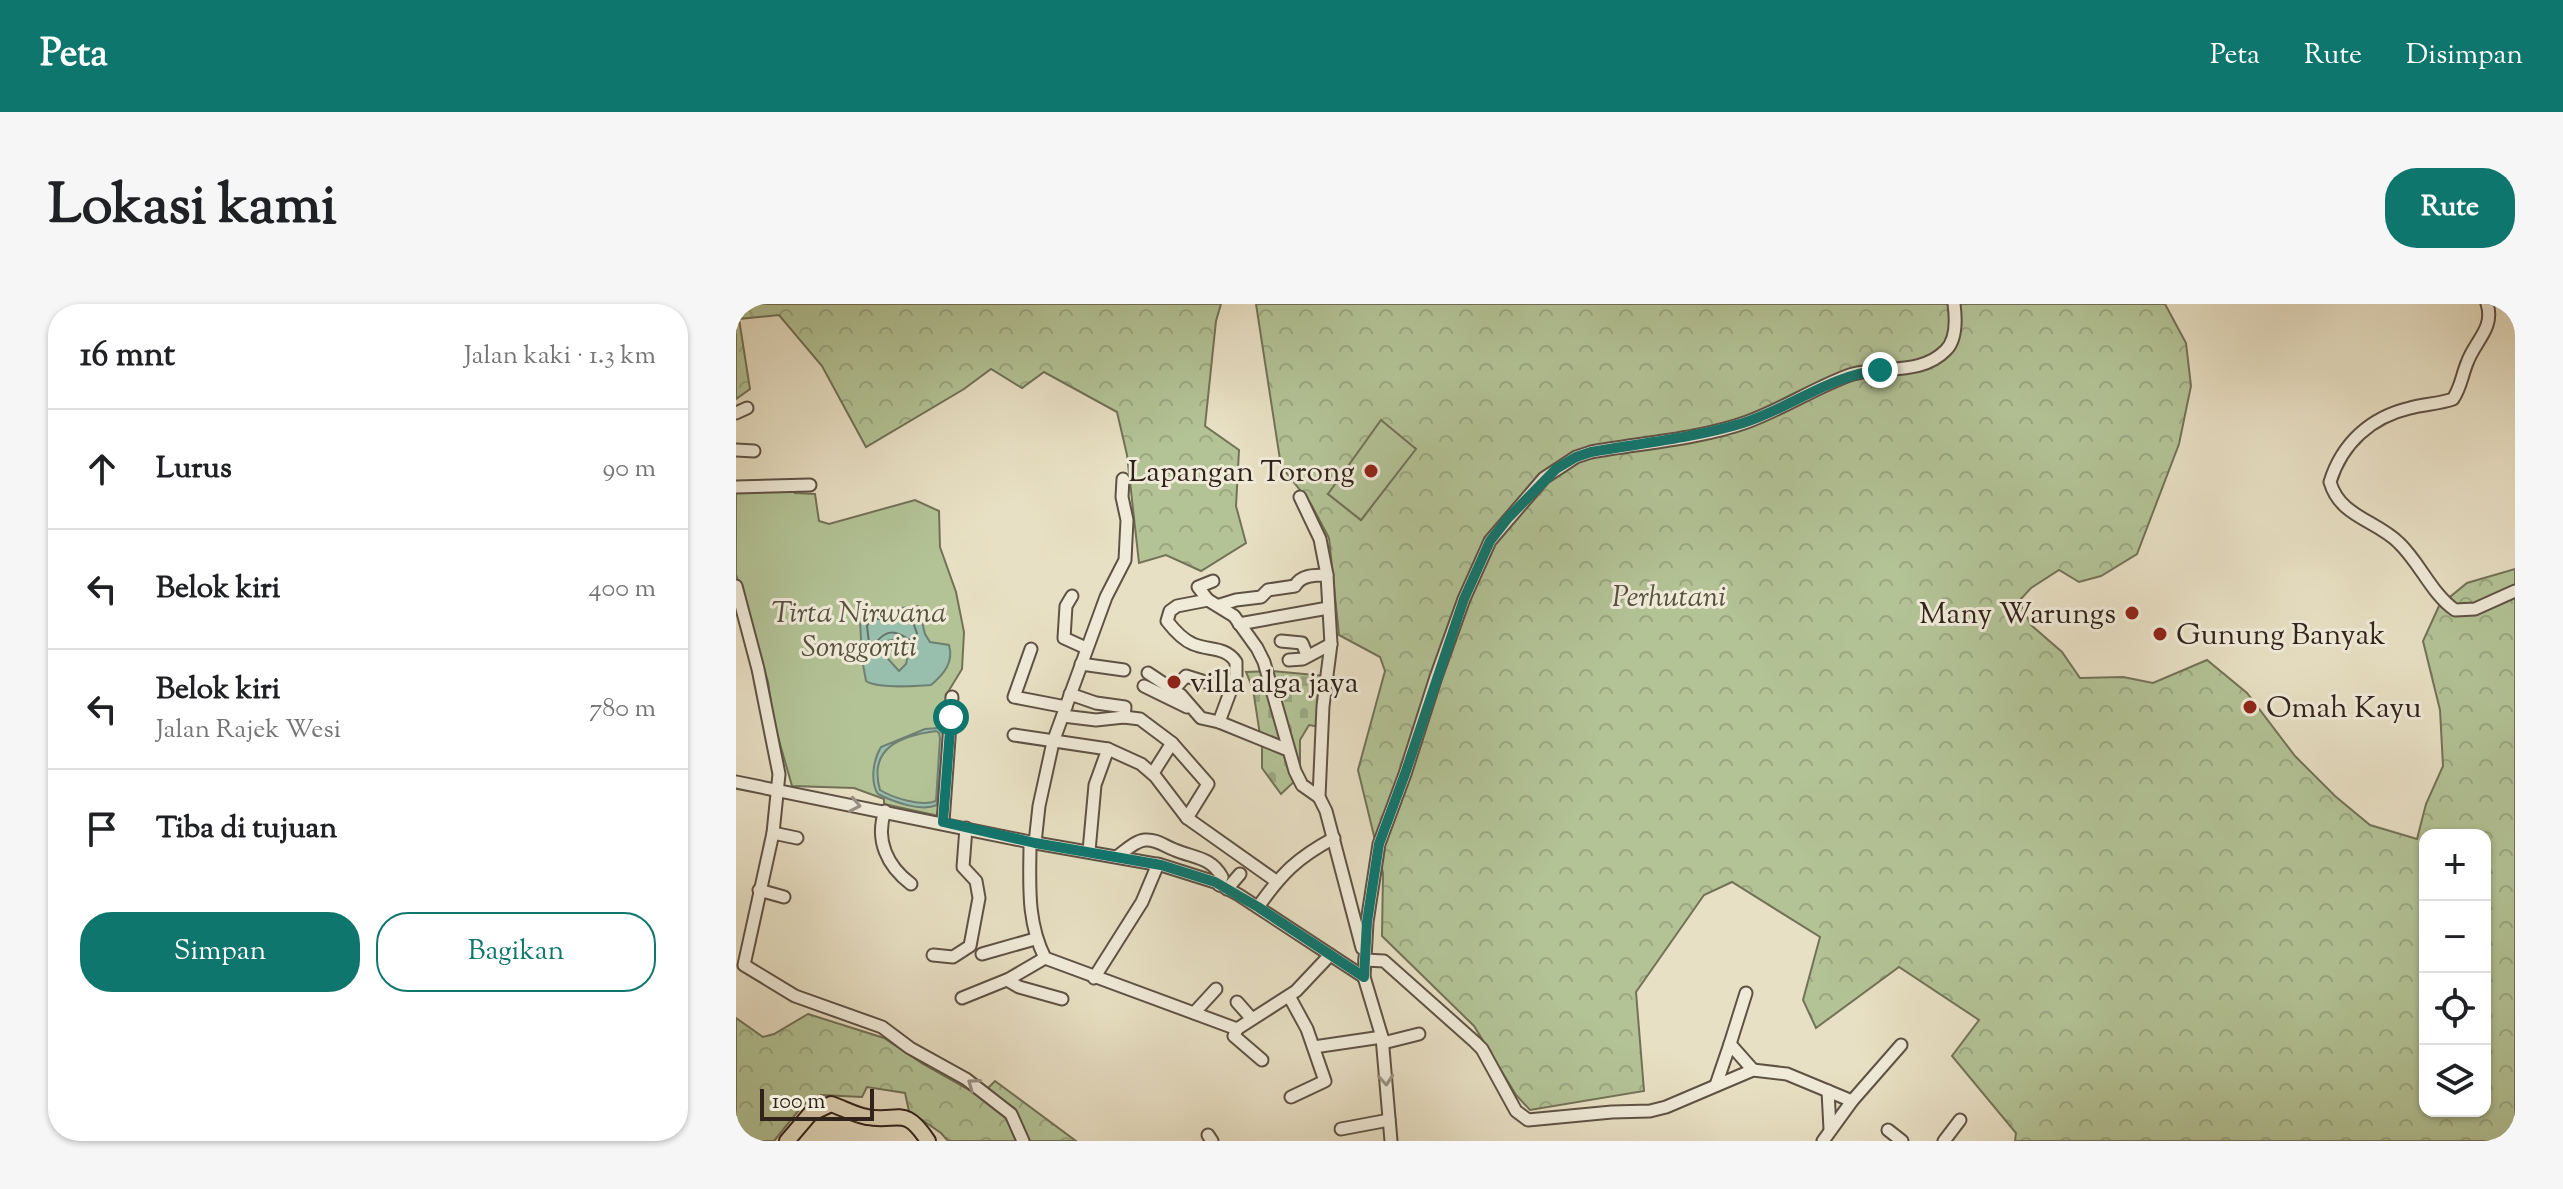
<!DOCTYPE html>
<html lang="id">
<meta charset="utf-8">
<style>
:root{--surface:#fff;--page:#f6f6f6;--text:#202124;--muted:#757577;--line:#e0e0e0;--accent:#0f766e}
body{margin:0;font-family:"Sorts Mill Goudy",serif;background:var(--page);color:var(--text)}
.controls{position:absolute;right:24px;bottom:24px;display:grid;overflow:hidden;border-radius:16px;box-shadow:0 2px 6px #0004}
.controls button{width:72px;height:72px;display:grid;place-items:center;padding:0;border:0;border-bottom:2px solid var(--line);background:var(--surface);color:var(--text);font:40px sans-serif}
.scale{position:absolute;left:24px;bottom:20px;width:114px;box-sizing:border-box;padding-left:8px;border:4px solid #31221b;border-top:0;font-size:22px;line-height:28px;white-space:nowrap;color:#31221b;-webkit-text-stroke:6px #f0ebd9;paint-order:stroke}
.stop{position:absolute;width:24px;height:24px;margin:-18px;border:6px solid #0f766e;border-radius:50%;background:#fff}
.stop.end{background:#0f766e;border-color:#fff;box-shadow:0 2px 8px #0008}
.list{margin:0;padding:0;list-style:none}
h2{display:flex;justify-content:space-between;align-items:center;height:104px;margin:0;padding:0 32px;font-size:34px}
h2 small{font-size:26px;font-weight:400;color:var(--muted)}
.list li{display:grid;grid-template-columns:52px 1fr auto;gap:24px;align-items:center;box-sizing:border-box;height:120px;padding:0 32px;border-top:2px solid var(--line)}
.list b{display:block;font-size:30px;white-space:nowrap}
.list p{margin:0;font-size:26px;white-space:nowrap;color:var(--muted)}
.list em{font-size:26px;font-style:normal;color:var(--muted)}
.actions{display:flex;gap:16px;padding:24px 32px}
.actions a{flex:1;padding:18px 0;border:2px solid var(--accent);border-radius:32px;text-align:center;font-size:28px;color:var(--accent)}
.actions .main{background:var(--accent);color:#fff}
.icon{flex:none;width:44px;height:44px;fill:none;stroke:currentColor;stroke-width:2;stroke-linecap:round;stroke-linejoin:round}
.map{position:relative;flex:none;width:1779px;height:837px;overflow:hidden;border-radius:32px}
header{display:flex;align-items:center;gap:48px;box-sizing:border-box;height:112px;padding:0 40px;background:var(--accent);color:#fff}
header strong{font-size:38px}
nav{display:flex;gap:44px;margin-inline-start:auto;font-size:28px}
.intro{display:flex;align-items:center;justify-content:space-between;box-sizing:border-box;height:192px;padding:0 48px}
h1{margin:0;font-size:56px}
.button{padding:20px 36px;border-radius:32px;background:var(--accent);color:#fff;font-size:28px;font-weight:700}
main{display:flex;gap:48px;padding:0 48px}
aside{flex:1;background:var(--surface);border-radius:32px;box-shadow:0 2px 6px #0004}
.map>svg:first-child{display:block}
.forest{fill:url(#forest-crowns);stroke:#727258;stroke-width:2;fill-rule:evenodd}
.cemetery{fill:url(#cemetery-stones);stroke:#727258;stroke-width:2}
.green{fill:#b3c396;stroke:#727258;stroke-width:2}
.water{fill:#98beae;stroke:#6f8073;stroke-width:2;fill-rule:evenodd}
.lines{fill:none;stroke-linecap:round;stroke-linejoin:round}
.shore{stroke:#647064;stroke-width:2}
.minor-casing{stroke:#5f5245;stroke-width:15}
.major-casing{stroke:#31221b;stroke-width:18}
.minor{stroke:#f0ebd9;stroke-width:11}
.major{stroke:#e8e0c4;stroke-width:14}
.oneway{stroke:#9a9184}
.route{stroke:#0f766e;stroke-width:10}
.poi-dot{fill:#8f2418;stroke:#f0ebd9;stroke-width:3}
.labels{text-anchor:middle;stroke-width:6;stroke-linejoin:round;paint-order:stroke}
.poi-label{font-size:30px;fill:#31221b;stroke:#f0ebd9;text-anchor:start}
.park-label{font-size:30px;font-style:italic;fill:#585240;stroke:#f0ebd9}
</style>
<header>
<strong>Peta</strong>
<nav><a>Peta</a><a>Rute</a><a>Disimpan</a></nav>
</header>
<div class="intro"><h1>Lokasi kami</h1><a class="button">Rute</a></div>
<main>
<aside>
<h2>16 mnt<small>Jalan kaki · 1.3 km</small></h2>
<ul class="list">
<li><svg class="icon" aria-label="ahead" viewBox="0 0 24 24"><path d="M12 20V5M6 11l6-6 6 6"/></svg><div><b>Lurus</b></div><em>90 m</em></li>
<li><svg class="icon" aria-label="left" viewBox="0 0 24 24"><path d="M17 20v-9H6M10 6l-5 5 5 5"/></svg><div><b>Belok kiri</b></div><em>400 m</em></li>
<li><svg class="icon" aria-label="left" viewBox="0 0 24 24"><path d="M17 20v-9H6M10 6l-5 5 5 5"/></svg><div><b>Belok kiri</b><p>Jalan Rajek Wesi</p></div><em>780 m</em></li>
<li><svg class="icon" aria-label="arrive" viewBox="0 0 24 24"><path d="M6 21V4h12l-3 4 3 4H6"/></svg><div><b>Tiba di tujuan</b></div></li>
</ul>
<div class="actions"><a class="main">Simpan</a><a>Bagikan</a></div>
</aside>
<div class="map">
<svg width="1779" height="837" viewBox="0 0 1779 837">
<defs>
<pattern id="forest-crowns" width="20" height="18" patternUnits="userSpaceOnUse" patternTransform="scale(2)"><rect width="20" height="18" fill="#b3c396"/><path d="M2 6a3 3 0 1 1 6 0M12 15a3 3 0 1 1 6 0" fill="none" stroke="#9aa781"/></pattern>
<pattern id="cemetery-stones" width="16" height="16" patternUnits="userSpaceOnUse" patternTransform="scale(2)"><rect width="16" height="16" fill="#b3c396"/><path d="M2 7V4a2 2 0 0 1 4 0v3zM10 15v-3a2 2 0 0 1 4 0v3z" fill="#9aa781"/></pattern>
</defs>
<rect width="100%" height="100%" fill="#e8e0c4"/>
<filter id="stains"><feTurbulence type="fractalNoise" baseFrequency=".0025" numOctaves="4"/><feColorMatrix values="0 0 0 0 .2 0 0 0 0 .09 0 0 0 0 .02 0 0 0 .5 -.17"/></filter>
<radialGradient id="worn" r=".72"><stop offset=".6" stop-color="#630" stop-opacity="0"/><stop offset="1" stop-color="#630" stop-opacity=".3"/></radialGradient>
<g class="forest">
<polygon points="0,0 485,0 480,17 469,122 503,146 500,202 510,239 465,267 430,251 403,259 391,151 381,108 308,68 286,84 255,65 228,85 130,143 86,62 43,11 3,15 14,85 0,95"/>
<path d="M520,0h909l21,39 5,43 -12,58 -42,110 -36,22 -22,6 -20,-12 -28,18 -12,13 12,24 31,27 18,26 43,-1 30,6 54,-23 40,33 48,63 40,40 35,29 47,14 9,-35 17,-38 -3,-56 -17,-69 16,-35 28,-23 48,-14v572h-500l1,-8 -64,-77 27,-36 -80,-53 -83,61 -13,-28 17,-63 -88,-55 -28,13 -68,97 8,99 -114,19 -14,-15 -42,-69 -92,-90 1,-63 -25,-103 27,-99 -5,-14 -41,-22 -10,-97 -18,-34 -30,-38zM680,144l-55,72 -33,-26zM1689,531h60v276h-60z"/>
<polygon points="72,710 148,734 187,760 244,792 259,777 340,837 212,837 205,829 173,807 169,789 131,783 126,793 85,791 67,801 38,837 0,837 0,714 27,733 38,730"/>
</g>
<polygon class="cemetery" points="536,367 589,372 584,423 573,421 564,436 564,472 545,490 526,464 526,444 517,385 510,368"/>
<g class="green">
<polygon points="645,116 680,145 625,216 592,190"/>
<polygon points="59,186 59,189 79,190 83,217 93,220 179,196 203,207 204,243 220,288 228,328 226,365 212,388 203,512 148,500 148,495 118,484 56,482 38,419 32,378 0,270 0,187"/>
</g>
<g class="water">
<path d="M182,302l7,28 5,8 19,3c5,17 -5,29 -18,40 -16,1 -53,4 -65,-4l-4,-22 -2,-39 7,-8zM156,336l10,5 6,10 -2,9 -7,7 -17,-19 5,-11z"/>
<path d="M202,424l6,7 -7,70c-16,7 -43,-3 -59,-11 -8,-12 -5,-34 3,-47l44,-18zM200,427l3,2 1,5 -4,63c-14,6 -43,-3 -56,-11 -12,-42 20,-54 56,-59z"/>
</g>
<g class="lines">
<path class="shore" d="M174,311l7,18 -2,4 -6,3c-14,-11 -24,-10 -34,4l-6,-1 -2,-17 3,-6z"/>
<defs>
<g id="minor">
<path d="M1751,0c8,24 -13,38 -20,59 -5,12 -6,24 -14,36 -14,5 -29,5 -43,9 -39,9 -68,35 -80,74 10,35 46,38 69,61 21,20 32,50 56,67l20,-1 40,-18"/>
<polyline points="0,109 11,104"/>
<polyline points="0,146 18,147"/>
<polyline points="0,183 74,181"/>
<polyline points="564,193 584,235 591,271"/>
<polyline points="0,282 22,365 43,470 37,529 8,661 59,692 146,723 174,744 230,775 275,810 287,837"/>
<polyline points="336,292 330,302 328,334 350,344"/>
<polyline points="472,296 462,283 477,277"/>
<path d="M484,301l16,-5 25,-3 7,-7 27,-4c6,-11 19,-11 32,-11l4,69 -8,62 -4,91 7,14 36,137"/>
<polyline points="503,320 592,304"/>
<polyline points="545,337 566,339 571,351"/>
<polyline points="295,345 278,393 330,403"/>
<polyline points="553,356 567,355 595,340"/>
<polyline points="345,360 388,366"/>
<polyline points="412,369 445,391 465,414 483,418 552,446"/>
<polyline points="408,382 451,403"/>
<polyline points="438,385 450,372 479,381"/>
<polyline points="334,390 360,399 389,403 388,413"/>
<polyline points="327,412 360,416 388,413 404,415 436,439 472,480 451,514"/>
<path d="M483,418l17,-46v-14c-11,-16 -27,-11 -43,-18 -10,-4 -19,-14 -26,-23l3,-10 7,-5 31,-6 26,16 23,32 7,14 31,109 7,14 17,12"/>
<polyline points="278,431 372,445 405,460 419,472 451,514 540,577"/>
<polyline points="417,469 436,439"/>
<polyline points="0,478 294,538 425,561 479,578 503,591 628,673"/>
<path d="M149,507c-10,29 2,55 26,73"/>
<polyline points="207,518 216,393"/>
<polyline points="37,529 61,534"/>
<path d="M294,538c0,40 -4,78 15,116l192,71 59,-38 34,-36"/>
<polyline points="299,539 303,502 317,438 370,293 389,256 391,216 386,193 387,175"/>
<polyline points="353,547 359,481 372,445"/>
<path d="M382,552c8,-6 17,-15 27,-16 12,-1 19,6 30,10 19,8 36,7 47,27l-3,8"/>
<polyline points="491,585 504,570"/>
<polyline points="23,586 48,593"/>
<path d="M522,603c24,-34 39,-49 76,-69"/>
<polyline points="246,650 299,635"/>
<polyline points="197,651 217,653 234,642 243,594 240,577 227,563 230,524"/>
<polyline points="629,656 648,657 739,738 746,745 780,807 792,816 876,808 914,807 930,803 1017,766 1051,770 1116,797"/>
<polyline points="358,674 406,598 422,560"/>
<polyline points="271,676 283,683 326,695"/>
<polyline points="553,692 571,725 589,777 555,793"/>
<polyline points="226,694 273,675 309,654"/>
<polyline points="501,698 516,715"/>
<polyline points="458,709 480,685"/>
<polyline points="501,725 498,732 526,756"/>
<polyline points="647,739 683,730"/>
<polyline points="994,740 1010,689"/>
<polyline points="578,743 646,733"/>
<polyline points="980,781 994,740 1017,766"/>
<polyline points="1092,787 1094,825"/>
<polyline points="605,825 653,816"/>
<polyline points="1152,826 1166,837"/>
<polyline points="472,831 476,837"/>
<path d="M655,837l-9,-104 -18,-60 3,-55 12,-78 26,-70 31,-97 28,-78 26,-58 54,-63 32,-21 15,-5c50,-9 109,-13 156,-30 35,-13 66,-33 100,-46 32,-12 73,1 99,-26 11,-11 10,-31 8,-46"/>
<polyline points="1087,837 1116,797 1165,741"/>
<polyline points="1208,837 1224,816"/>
</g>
<path id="major" d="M51,837l23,-27 21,-10c12,4 24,11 36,13 31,6 37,-13 61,24"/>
</defs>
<use href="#minor" class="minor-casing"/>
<use href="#major" class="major-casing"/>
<use href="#minor" class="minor"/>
<use href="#major" class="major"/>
</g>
<defs><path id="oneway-chevron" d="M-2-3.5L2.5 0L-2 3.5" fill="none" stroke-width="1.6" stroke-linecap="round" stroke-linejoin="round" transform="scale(2)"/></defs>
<g class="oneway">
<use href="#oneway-chevron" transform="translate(119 501) rotate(11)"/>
<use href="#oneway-chevron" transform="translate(650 776) rotate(85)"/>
<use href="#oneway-chevron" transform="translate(237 780) rotate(-144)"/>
</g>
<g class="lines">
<path class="route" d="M215,413l-8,105 92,21 126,22 54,17 43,25 106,70 3,-55 12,-78 26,-70 59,-175 26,-58 18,-23 48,-49 20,-12 15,-5c51,-9 103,-14 152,-29 47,-15 88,-48 137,-53"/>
</g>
<g class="poi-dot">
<circle cx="635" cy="167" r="8"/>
<circle cx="1396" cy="309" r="8"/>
<circle cx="1424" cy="330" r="8"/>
<circle cx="438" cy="378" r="8"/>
<circle cx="1514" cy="403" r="8"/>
</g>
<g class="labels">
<g class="poi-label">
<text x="619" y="177" text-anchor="end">Lapangan Torong</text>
<text x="1380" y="319" text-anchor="end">Many Warungs</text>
<text x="1440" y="340">Gunung Banyak</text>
<text x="454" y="388">villa alga jaya</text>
<text x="1530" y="413">Omah Kayu</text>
</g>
<g class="park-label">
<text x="933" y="302">Perhutani</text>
<text x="123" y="318">Tirta Nirwana<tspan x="123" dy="34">Songgoriti</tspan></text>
</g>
</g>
<rect width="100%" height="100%" filter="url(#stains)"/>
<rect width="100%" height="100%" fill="url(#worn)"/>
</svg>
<div class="controls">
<button>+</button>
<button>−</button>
<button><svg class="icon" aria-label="locate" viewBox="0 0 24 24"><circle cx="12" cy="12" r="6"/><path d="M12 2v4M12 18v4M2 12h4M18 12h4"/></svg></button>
<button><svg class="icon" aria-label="layers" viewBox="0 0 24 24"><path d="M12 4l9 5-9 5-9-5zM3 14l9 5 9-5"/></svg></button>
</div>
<div class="scale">100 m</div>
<div class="stop" style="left:215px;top:413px"></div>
<div class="stop end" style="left:1144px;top:66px"></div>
</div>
</main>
